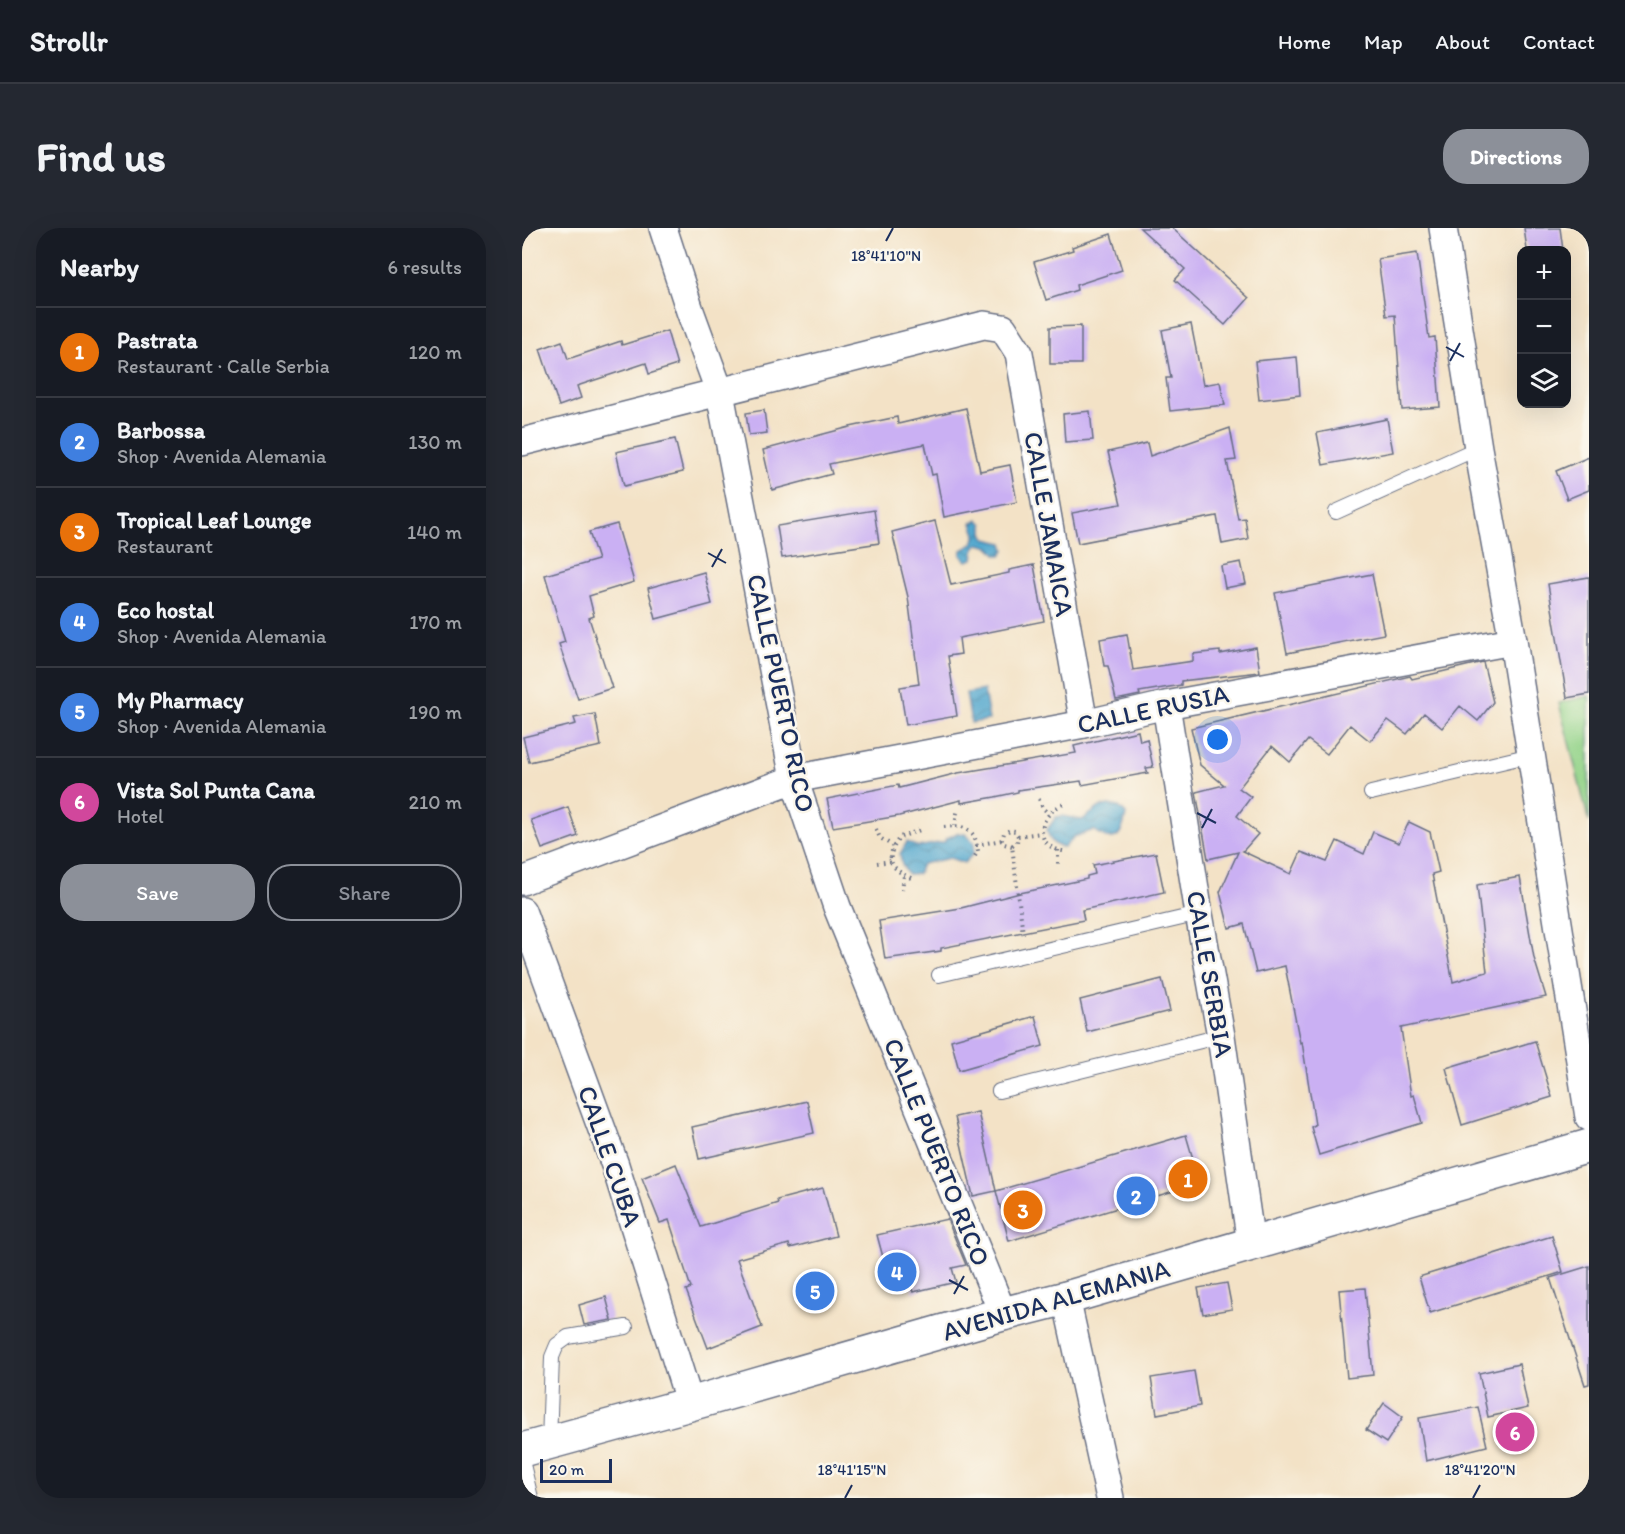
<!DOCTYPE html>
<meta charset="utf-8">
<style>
:root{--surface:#171b24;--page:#242831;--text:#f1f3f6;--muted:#9ea1a6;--line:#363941;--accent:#8c9099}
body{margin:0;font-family:Itim,sans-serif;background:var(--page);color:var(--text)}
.controls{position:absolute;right:18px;top:18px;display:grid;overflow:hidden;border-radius:12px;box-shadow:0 6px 24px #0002}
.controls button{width:54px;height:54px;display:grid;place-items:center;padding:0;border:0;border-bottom:2px solid var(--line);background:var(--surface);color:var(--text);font:30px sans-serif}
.scale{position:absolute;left:18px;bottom:15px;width:72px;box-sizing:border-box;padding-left:6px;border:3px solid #1b2f5e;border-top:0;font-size:16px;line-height:21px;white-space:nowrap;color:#1b2f5e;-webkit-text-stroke:4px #fbf7ec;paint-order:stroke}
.you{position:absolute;left:696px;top:512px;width:21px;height:21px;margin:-15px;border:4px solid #fff;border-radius:50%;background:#1a73e8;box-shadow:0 0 0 9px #1a73e833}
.badge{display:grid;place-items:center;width:39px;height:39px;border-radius:50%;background:var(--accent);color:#fff;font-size:20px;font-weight:700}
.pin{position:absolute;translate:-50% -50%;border:3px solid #fff;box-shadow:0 2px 6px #0006}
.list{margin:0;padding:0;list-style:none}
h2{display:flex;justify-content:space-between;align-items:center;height:78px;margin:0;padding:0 24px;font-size:26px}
h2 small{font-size:20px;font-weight:400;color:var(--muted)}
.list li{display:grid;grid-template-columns:39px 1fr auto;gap:18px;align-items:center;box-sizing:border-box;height:90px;padding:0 24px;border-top:2px solid var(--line)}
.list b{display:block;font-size:22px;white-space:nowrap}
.list p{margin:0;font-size:20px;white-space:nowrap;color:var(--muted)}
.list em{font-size:20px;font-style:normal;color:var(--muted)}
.actions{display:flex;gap:12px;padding:18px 24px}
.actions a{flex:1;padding:14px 0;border:2px solid var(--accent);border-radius:24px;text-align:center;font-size:21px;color:var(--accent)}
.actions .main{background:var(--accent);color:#fff}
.icon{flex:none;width:33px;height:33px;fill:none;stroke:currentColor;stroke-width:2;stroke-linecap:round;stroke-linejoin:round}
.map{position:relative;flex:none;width:1067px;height:1270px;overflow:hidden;border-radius:24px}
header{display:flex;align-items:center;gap:36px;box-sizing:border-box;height:84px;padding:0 30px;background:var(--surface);border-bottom:2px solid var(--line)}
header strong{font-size:28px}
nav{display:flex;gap:33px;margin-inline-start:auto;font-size:21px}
.intro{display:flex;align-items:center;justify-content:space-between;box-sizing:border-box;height:144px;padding:0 36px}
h1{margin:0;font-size:42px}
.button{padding:15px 27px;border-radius:24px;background:var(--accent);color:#fff;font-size:21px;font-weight:700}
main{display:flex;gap:36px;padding:0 36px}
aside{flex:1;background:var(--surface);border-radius:24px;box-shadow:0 6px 24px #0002}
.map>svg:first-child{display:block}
.green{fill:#95d48b;stroke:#588274;stroke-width:1.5}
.water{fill:url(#water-waves);stroke:#366b96;stroke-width:1.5}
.building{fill:#cab0f3}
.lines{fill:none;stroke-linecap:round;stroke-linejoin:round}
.service-casing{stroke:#676e82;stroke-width:16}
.minor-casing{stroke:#676e82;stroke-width:30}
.tertiary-casing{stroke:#676e82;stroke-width:36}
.path{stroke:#676e82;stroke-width:4;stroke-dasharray:1.5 4.5;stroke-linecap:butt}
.service{stroke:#fff;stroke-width:14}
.minor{stroke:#fff;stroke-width:27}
.tertiary{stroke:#fff;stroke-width:33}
.ticks{fill:none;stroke:#1b2f5e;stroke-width:2}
.labels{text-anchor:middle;stroke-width:5;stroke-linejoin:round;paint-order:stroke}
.street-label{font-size:26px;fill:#1b2f5e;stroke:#fbf7ec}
.ticks-label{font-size:15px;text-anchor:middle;fill:#1b2f5e;stroke:#fbf7ec;stroke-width:5;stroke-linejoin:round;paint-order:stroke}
</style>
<header>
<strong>Strollr</strong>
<nav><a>Home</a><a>Map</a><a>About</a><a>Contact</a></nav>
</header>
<div class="intro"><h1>Find us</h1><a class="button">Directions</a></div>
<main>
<aside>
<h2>Nearby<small>6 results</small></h2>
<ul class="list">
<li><span class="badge" style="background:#e8710a">1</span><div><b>Pastrata</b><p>Restaurant · Calle Serbia</p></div><em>120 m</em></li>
<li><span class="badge" style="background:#3f7fe0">2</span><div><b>Barbossa</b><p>Shop · Avenida Alemania</p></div><em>130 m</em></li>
<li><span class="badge" style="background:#e8710a">3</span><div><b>Tropical Leaf Lounge</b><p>Restaurant</p></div><em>140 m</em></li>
<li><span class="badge" style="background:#3f7fe0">4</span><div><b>Eco hostal</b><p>Shop · Avenida Alemania</p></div><em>170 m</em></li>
<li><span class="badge" style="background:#3f7fe0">5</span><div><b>My Pharmacy</b><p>Shop · Avenida Alemania</p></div><em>190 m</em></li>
<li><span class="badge" style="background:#d1479c">6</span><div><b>Vista Sol Punta Cana</b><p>Hotel</p></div><em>210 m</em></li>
</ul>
<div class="actions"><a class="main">Save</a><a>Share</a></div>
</aside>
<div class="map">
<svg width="1067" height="1270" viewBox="0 0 1067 1270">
<defs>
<pattern id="water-waves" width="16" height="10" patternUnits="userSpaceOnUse" patternTransform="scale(1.5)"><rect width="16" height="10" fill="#52a7ce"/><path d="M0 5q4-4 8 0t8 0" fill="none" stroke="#4388aa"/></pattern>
</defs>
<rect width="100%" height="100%" fill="#fbf7ec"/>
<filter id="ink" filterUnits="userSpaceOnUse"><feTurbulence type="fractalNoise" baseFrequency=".0167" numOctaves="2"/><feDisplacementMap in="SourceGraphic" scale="12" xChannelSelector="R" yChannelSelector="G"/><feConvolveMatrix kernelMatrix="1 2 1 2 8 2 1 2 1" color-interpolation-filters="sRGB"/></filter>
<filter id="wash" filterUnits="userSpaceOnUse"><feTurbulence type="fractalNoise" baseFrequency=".008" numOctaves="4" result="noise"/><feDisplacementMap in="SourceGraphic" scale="24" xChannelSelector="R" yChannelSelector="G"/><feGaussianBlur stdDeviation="1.35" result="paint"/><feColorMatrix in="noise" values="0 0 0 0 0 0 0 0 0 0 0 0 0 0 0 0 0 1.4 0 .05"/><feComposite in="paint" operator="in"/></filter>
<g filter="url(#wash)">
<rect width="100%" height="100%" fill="#f3e2c6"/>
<polygon class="green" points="1067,468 1067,594 1037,475"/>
<g class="water">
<polygon points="457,292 461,296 461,304 464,311 481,315 483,322 479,327 475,327 468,319 457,316 453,318 451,331 445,333 439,327 440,322 451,316 454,306 450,295"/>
<polygon points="462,462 467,492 449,495 444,465"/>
<path d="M587,577l10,2 7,7c-4,23 -11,32 -32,16l-20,7 -10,11c-10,-3 -14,-6 -17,-18l9,-13 6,-1 20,4 18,-13z"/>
<polygon points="435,605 443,606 452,614 452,625 442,635 428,630 400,636 396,646 386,647 380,637 378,626 385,614 396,619 422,614 425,610"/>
</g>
<g id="blocks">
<g class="building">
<polygon points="618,0 650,0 727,70 703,97 653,52 663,41"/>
<polygon points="1002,0 1038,0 1041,22 1005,22"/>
<polygon points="589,6 600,42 554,57 555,62 524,72 512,34 551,22 550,19"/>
<polygon points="895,25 907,110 913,109 918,179 880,182 873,87 864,88 856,31"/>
<polygon points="669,96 681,157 698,154 703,177 648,183 644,150 649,150 640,102"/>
<polygon points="559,98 559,136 528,136 528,99"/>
<polygon points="145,103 155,137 127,146 124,135 55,158 59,170 37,178 18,121 40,113 46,131 99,113 100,117"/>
<polygon points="775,129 778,167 737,172 733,133"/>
<polygon points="444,180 458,243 488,237 495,274 422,289 414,246 410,247 403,216 307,236 310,246 250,262 241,222 328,199 375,189 376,196"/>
<polygon points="242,182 245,205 227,207 224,185"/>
<polygon points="568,183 571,212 543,214 541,186"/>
<polygon points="865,191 871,224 801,237 795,205"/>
<polygon points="708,200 714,232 705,233 716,291 723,290 726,311 700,316 695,288 556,315 550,285 599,276 586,224 625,215 628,228"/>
<polygon points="153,211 161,244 102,258 94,224"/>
<polygon points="1067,229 1067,262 1045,271 1034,243"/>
<polygon points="352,282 357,315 260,330 255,298"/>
<polygon points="413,293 429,357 487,345 487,342 512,337 522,393 437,410 439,426 426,428 435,488 384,497 378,459 397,456 386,369 370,304"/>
<polygon points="95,296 112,354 67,368 72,388 67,390 90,460 56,471 37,416 43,414 23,347 76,332 67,304"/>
<polygon points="719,334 724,356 703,360 699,338"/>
<polygon points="182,344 190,376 134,391 126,360"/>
<polygon points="850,346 862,406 765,425 753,365"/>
<polygon points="1067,349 1067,466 1045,470 1026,356"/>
<polygon points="605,406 611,442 671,433 671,426 698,423 698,426 734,419 738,444 659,453 659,457 617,464 618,467 594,472 586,438 582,438 578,411"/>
<polygon points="961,434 971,474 956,493 938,478 920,500 902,485 885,506 866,492 848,513 828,497 805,526 786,512 768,534 750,518 717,560 729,569 715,588 736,606 722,622 720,623 769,646 779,624 805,634 815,613 842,626 851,604 877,615 887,594 908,604 917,644 910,646 931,754 965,744 955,657 998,649 1012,730 1024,769 879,800 889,868 892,867 900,895 797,927 789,899 793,897 780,814 778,815 763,738 734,745 722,696 707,700 698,664 716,624 686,631 674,564 702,557 678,537 669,500 888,448 890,451"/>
<polygon points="73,486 79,518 7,534 1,509 54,496 52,490"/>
<polygon points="616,503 618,513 625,511 631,539 624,540 626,545 560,557 559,553 496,562 496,564 473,569 439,575 439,572 377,588 311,599 305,571 376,557 377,560 436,545 554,525 552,518"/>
<polygon points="46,579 56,608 20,621 9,592"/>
<polygon points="634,625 642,664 560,682 562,692 419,720 419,723 363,731 357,693 439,680 498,665 565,651 565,648 573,646 571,637"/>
<polygon points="640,751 648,783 565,804 558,772"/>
<polygon points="513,788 521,818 437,842 429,812"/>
<polygon points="1013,813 1030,869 940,897 924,840"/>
<polygon points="285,873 292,905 177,931 170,899"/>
<polygon points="456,884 474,963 451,968 433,889"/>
<polygon points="664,907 678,955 487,1013 474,963"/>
<polygon points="154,936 179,999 256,975 255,972 301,960 314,1008 268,1020 267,1016 215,1031 240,1099 186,1120 164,1062 169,1060 147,992 138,995 120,950"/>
<polygon points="425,991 444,1037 430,1040 434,1054 391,1064 386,1050 368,1055 355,1007"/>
<polygon points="1030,1008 1041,1044 908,1085 897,1049"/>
<polygon points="1067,1038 1067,1156 1063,1157 1028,1050"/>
<polygon points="705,1055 710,1081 681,1086 676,1060"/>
<polygon points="843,1060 851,1147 825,1150 817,1062"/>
<polygon points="84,1069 90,1092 62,1097 57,1077"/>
<polygon points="997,1136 1006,1180 966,1189 957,1145"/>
<polygon points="672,1143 678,1178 635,1186 629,1150"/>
<polygon points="862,1175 881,1189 864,1215 844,1202"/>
<polygon points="956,1179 965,1218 904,1233 897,1190"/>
</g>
</g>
</g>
<g filter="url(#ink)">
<use href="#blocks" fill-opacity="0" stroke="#676e82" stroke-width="1.5"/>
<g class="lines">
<defs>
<g id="service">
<polyline points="814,284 956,220"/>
<polyline points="849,565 1009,527"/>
<polyline points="417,747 677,686"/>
<polyline points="477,863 699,808"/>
<polyline points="27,1214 30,1129 35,1117 46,1109 104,1099"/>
<polyline points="0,1232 9,1270"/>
</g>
<g id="minor">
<polyline points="141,0 168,83 198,165 272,551 315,679 481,1086"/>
<polyline points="921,0 956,220 991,413 1067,889"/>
<polyline points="0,214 462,97 481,100 497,125 562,496"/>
<polyline points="644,477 677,686 699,808 729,1016"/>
<polyline points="0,653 272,551 562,496 644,477 991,413"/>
<polyline points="0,683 93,937 168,1176"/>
<polyline points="544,1070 588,1270"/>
</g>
<polyline id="tertiary" points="0,1222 168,1176 481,1086 544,1070 1067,918"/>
</defs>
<use href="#service" class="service-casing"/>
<use href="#minor" class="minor-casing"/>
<use href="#tertiary" class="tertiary-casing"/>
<g class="path">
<polyline points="517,571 521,580 527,586"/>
<polyline points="433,598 435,584"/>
<path d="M422,599c16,-2 29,-1 33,18l25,-5"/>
<polyline points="354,601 358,610 371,618"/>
<polyline points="496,608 520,605"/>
<polyline points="490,618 482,616 480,612 482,605 488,602 493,603 496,608 495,614 490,618 501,706"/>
<polyline points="536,622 536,636"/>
<path d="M541,623c-34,-6 -22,-41 4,-48"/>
<polyline points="453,628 456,623 455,617"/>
<polyline points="355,635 369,633"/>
<path d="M389,650c-23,-10 -26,-21 -11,-41l20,-7"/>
<polyline points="380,662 382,647"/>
</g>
<use href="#service" class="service"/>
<use href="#minor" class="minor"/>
<use href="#tertiary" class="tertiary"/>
</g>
</g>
<path class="ticks" d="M364,13l7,-13M924,119l18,10M928,133l10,-18M186,325l18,10M190,339l10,-18M675,585l19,10M680,600l10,-19M427,1052l19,10M432,1066l10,-18M323,1270l7,-13M951,1270l7,-13"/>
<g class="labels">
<g class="street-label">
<text transform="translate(527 296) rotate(80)" y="9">CALLE JAMAICA</text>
<text transform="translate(259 465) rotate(78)" y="9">CALLE PUERTO RICO</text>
<text transform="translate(631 481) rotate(-12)" y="9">CALLE RUSIA</text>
<text transform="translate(688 746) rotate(80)" y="9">CALLE SERBIA</text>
<text transform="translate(415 924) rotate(68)" y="9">CALLE PUERTO RICO</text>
<text transform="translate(88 928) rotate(71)" y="9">CALLE CUBA</text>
<text transform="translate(534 1072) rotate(-16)" y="9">AVENIDA ALEMANIA</text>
</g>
</g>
<g class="ticks-label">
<text x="364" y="33">18°41'10"N</text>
<text x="330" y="1247">18°41'15"N</text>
<text x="958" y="1247">18°41'20"N</text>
</g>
</svg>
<div class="controls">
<button>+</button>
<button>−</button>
<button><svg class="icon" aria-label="layers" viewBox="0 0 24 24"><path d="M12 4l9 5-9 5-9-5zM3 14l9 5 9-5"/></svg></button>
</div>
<div class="scale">20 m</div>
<div class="you"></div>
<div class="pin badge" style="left:666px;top:951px;background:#e8710a">1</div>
<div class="pin badge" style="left:614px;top:968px;background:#3f7fe0">2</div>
<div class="pin badge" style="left:501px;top:982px;background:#e8710a">3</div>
<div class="pin badge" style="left:375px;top:1044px;background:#3f7fe0">4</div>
<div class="pin badge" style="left:293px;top:1063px;background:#3f7fe0">5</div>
<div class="pin badge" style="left:993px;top:1204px;background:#d1479c">6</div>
</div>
</main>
